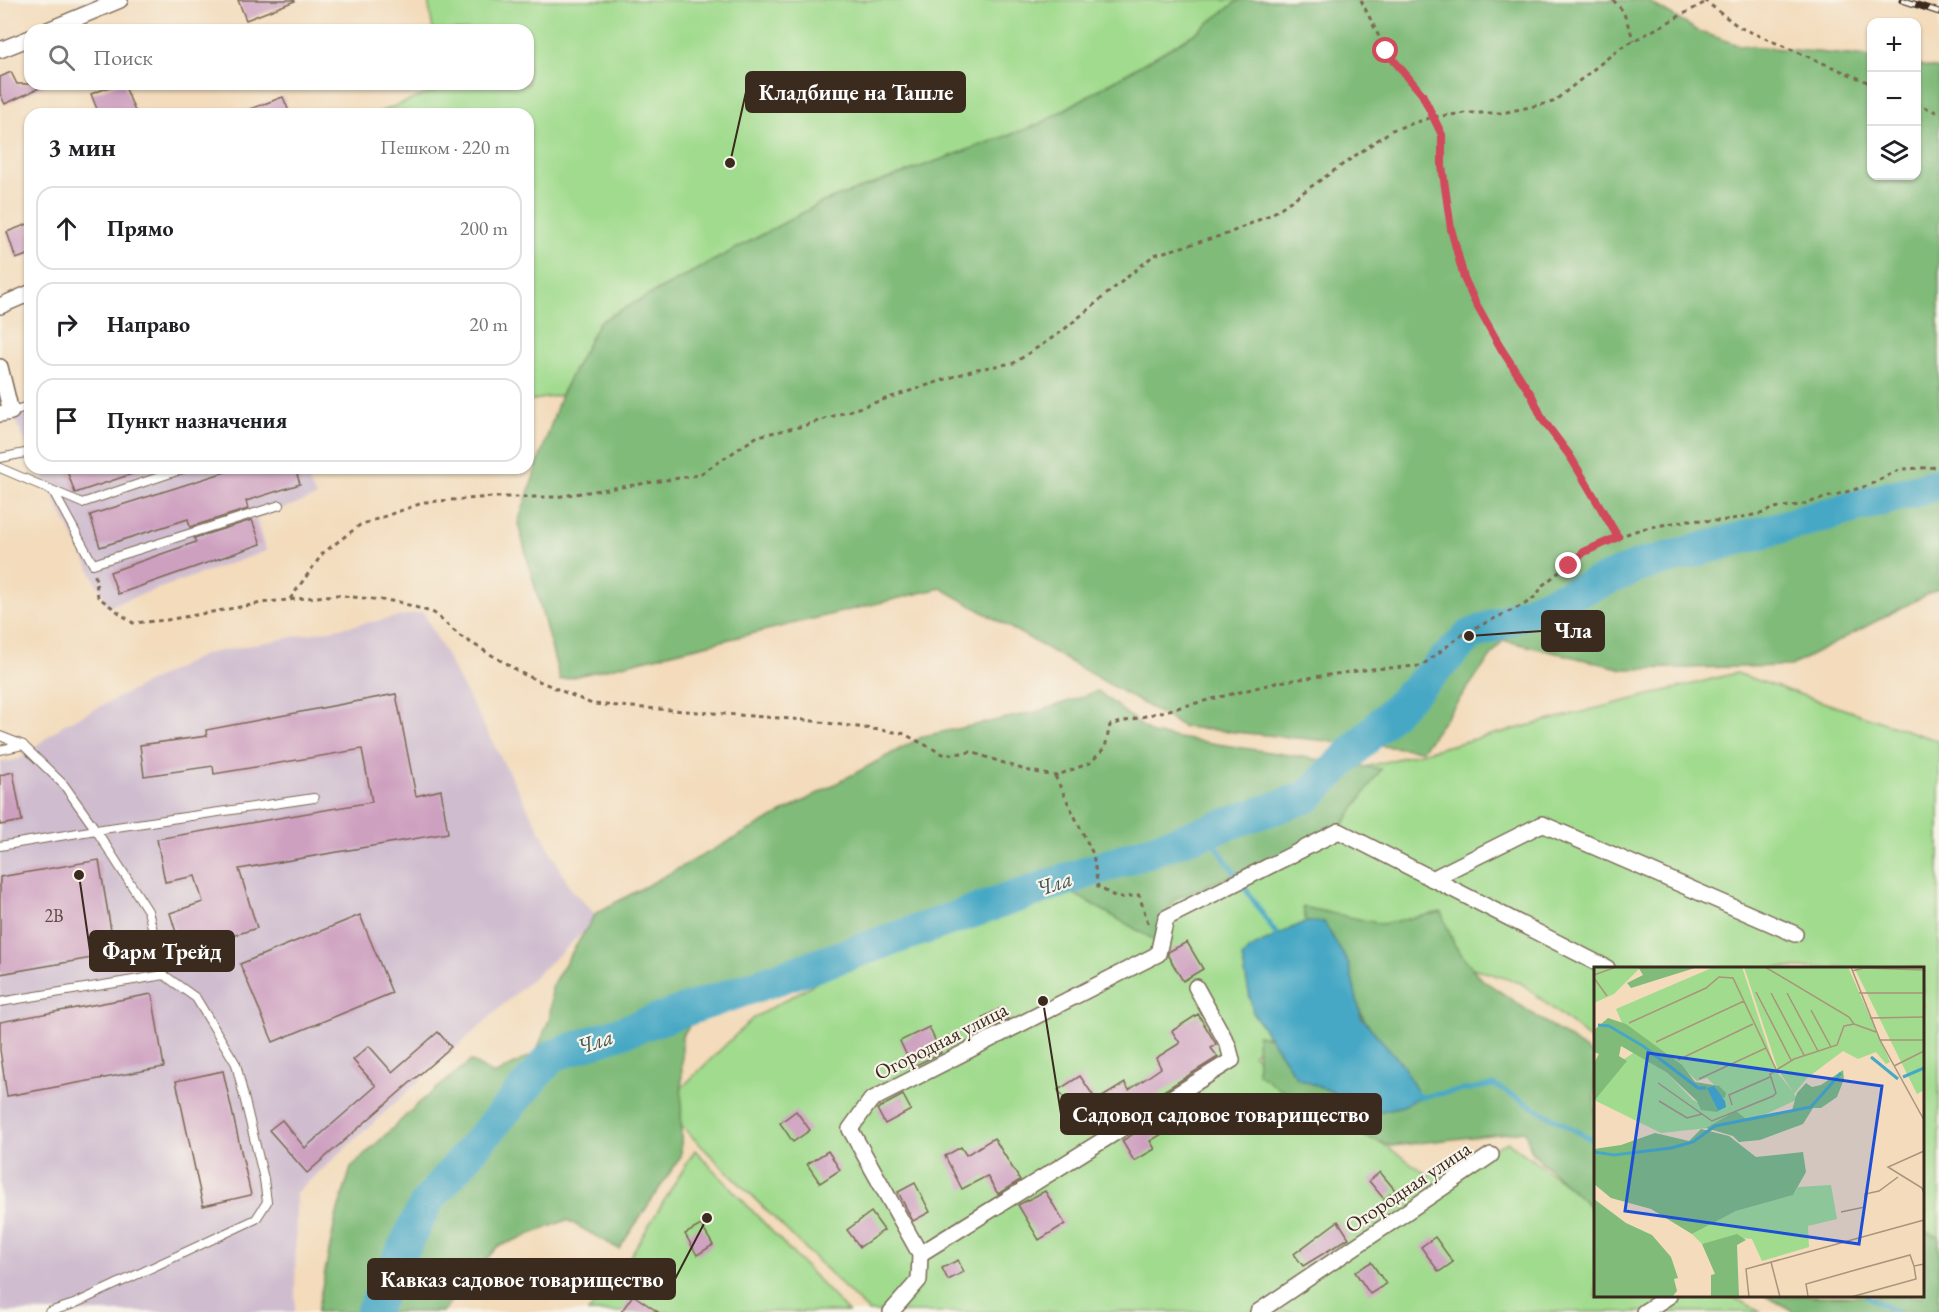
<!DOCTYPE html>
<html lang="ru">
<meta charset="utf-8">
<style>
:root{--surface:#fff;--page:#f6f6f6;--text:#202124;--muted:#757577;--line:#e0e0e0}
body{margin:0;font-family:"EB Garamond",serif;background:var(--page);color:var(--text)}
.controls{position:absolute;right:18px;top:18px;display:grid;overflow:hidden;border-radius:12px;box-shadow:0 2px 4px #0004}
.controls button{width:54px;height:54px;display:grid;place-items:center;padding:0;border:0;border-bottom:2px solid var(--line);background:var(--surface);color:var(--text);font:30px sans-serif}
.stop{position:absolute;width:18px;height:18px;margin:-14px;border:4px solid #d1495b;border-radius:50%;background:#fff}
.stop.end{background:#d1495b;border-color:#fff;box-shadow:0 2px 6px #0008}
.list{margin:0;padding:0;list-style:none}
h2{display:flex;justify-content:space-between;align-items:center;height:78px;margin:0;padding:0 24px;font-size:26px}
h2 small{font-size:20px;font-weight:400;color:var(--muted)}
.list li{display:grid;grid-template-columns:39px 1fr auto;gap:18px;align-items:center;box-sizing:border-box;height:84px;margin:0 12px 12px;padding:0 12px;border:2px solid var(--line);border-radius:18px}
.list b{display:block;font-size:22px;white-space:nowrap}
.list em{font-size:20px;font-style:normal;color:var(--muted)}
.icon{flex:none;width:33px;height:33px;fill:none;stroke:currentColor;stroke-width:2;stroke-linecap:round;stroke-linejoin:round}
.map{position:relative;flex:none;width:1939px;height:1312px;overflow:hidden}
.search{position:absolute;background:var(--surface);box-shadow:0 2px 4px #0004;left:24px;top:24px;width:510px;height:66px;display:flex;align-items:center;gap:15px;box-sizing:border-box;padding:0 21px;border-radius:18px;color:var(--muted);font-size:22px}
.panel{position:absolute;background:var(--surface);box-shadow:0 2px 4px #0004;left:24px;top:108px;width:510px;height:366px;border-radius:18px}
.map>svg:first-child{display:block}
.industrial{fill:#cfbdcf}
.green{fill:#a1db8e;stroke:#6e8256;stroke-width:1.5}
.forest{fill:#80bb79;stroke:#5e724c;stroke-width:1.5}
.water{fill:#46a8c5;stroke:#406972;stroke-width:1.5}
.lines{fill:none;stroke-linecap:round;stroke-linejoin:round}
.stream{stroke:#46a8c5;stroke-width:5}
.river{stroke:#46a8c5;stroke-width:33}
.building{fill:#cea0c0}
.lane-casing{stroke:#7b6855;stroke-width:10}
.street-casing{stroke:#7b6855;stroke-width:18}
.path{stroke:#7b6855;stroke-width:3;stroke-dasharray:4.5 4.5;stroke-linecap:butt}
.lane{stroke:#fff;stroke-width:8}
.street{stroke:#fff;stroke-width:15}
.rail-casing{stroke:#3b2a1e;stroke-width:7}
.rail{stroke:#f7f3e8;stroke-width:4.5;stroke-dasharray:14;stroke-linecap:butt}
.route{stroke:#d1495b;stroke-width:8}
.labels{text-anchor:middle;stroke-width:4.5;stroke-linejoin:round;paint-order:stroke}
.number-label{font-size:18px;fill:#604846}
.street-label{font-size:21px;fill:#3b2a1e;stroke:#f7f3e8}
.water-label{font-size:22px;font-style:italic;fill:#3f5658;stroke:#f7f3e8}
.inset-river{fill:none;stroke:#46a8c5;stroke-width:3}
.inset-road{fill:none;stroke:#a9947c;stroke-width:1.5}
.view{fill:#1d4ed8;fill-opacity:0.15;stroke:#1d4ed8;stroke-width:3}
.inset-edge{fill:none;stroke:#3b2a1e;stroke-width:3}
.leader{fill:none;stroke:#3b2a1e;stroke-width:2}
.callout-dot{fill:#3b2a1e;stroke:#f7f3e8;stroke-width:2}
.callout{fill:#3b2a1e;stroke:#3b2a1e;stroke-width:2}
.callout-label{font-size:22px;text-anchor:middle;font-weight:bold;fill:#fff}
</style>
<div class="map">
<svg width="1939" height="1312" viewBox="0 0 1939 1312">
<rect width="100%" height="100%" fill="#f7f3e8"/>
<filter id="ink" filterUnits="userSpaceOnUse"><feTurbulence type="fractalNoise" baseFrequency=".0167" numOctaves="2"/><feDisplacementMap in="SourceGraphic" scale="12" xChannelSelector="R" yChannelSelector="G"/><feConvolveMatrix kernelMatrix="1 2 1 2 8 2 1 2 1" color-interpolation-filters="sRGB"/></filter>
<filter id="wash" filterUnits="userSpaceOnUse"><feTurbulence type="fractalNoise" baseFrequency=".008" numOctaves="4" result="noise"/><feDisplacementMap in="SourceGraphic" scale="24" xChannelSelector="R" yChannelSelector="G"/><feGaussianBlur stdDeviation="1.35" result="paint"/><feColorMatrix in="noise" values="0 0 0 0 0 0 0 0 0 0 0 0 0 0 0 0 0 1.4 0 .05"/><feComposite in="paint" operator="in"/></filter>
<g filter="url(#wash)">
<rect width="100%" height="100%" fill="#f3dbbb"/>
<g class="industrial">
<polygon points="30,411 30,451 13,417"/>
<polygon points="39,468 303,468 316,497 256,518 266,551 108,606"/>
<polygon points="423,612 571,889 599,918 296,1193 295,1312 0,1312 0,763 19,759 63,725 205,654"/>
</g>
<g class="green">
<polygon points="428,0 1239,0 1194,34 1040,124 823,202 599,322 561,395 528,401 528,114 374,114 443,88 442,84 528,84 528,30 433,30"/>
<polygon points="1736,673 1939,741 1939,1259 1923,1251 1922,968 1596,968 1595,1043 1521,983 1391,943 1335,964 1253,1054 1428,1175 1508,1142 1595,1206 1596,1296 1731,1296 1762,1312 869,1312 662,1107 753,1018 1065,843"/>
<polygon points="695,1150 848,1312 588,1312 612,1286"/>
</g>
<g class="forest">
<polygon points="1239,0 1646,0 1698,31 1738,45 1871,57 1872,176 1916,176 1917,65 1939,69 1939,588 1791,666 1623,669 1503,640 1422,750 1184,727 941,588 560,680 518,523 561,395 599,322 823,202 1040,124 1194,34"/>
<polygon points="1098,691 1152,734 1381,769 1339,831 1174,899 1156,941 1064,888 725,1012 703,1007 682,1036 681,1156 619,1249 567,1220 497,1247 442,1312 317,1312 336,1217 351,1168 420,1102 471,1061 494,1075 536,1053 550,1017 552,985 596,913 924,736 1040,711"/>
<polygon points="1303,907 1382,924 1441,912 1455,946 1480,978 1595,1056 1595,1211 1532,1153 1525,1131 1391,1146 1323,1121 1258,1073 1257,1035 1280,1038 1375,1041 1358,1007 1308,933"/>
<polygon points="1923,1231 1939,1237 1939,1312 1795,1312 1766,1296 1922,1296"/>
</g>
<polygon class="water" points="1304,922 1324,922 1349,965 1361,1017 1403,1065 1420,1097 1403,1106 1361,1116 1333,1092 1297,1078 1253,1013 1242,958 1251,948"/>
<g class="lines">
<g class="stream">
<polyline points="1206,831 1277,935 1276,942"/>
<polyline points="1416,1093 1420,1097 1494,1085 1596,1142"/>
<polyline points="1867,1296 1896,1312"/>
</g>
<polyline class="river" points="372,1312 426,1203 552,1056 1307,797 1469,636 1639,566 1939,484"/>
</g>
<g id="blocks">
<g class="building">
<polygon points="238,0 294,0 295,1 246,20"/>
<polygon points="11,72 17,84 48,84 5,104 0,94 0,77"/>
<polygon points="118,84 124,84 136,114 99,114 91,94"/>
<polygon points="283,97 290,114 243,114 242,112"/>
<polygon points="30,223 30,254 16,259 7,232"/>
<polygon points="66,468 141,468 141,471 75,493"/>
<polygon points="238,468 295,468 300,484 246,501 248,509 190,527 188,519 100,547 90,515"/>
<polygon points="252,520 261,544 118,594 110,572 196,542 194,538"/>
<polygon points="396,694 416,796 441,790 448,833 239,869 257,928 182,952 170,913 203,902 195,876 165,882 157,839 372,802 362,749 214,774 213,766 144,776 140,745 207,736 206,730"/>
<polygon points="13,772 22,821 0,825 0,775"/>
<polygon points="99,860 115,954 0,974 0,877"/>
<polygon points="360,915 392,993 273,1042 240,964"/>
<polygon points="1187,942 1203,969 1183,981 1168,956 1168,952"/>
<polygon points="152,994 164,1067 7,1096 0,1050 0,1022"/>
<polygon points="1002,1008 1008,1019 989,1029 983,1017"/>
<polygon points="1198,1014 1216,1044 1211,1048 1218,1057 1114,1122 1099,1099 1125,1083 1129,1090 1161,1068 1156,1058 1180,1043 1172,1031"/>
<polygon points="929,1027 941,1053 912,1067 900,1041"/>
<polygon points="438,1032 451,1047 307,1173 269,1130 282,1120 305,1148 376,1086 353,1060 369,1046 392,1072"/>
<polygon points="223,1071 251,1195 203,1206 176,1081"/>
<polygon points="1080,1076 1097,1101 1076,1115 1058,1090"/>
<polygon points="903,1095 911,1110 885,1124 877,1109"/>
<polygon points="796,1111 810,1130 793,1142 780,1123"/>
<polygon points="1166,1113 1174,1127 1150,1141 1155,1149 1134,1161 1122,1141"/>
<polygon points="994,1138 1020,1180 998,1194 987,1176 962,1189 945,1156 961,1147 966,1155"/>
<polygon points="828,1151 840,1170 820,1183 807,1164"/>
<polygon points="1380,1172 1395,1190 1384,1199 1369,1181"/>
<polygon points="915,1183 930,1212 913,1221 898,1192"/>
<polygon points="1045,1191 1065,1224 1039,1240 1018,1205"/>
<polygon points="871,1212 884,1230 860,1247 847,1230"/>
<polygon points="1338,1221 1349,1238 1303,1266 1294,1254"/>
<polygon points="701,1225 713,1245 697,1255 685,1234"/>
<polygon points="1435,1237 1453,1262 1439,1272 1421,1247"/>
<polygon points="958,1260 964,1272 948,1280 942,1268"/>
<polygon points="1371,1262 1386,1284 1370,1294 1355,1272"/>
<polygon points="633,1295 658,1312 621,1312"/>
</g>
</g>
</g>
<g filter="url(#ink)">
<use href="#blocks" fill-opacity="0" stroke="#7b6855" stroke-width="1.5"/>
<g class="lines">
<defs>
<g id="lane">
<polyline points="11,412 30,405"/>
<polyline points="0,458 30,452"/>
<polyline points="0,468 82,503 186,468"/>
<polyline points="53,491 93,564 280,505"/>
<polyline points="0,736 23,745 0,750"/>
<polyline points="23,745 64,785 96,830 314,798"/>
<polyline points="0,846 96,830 148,911 164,975 196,998 236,1064 264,1179 267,1202 256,1219 74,1304 49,1312"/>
<polyline points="0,1002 164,975"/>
</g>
<g id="street">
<polyline points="48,30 120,0"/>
<polyline points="0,50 30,38"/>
<polyline points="0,306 30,293"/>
<polyline points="0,367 11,412 0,414"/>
<polyline points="1432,879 1542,824 1795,934"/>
<polyline points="920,1254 1232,1060 1228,1045 1196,987"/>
<polyline points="891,1312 919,1280 920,1254 850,1129 871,1100 1158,954 1166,918 1339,831 1607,968"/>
<polyline points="1258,1312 1491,1155"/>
<polyline points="1644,1312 1669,1296"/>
</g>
</defs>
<use href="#lane" class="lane-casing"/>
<use href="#street" class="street-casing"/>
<g class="path">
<polyline points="1361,0 1386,51 1422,94 1442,135 1442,166 1451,229 1464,278 1475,302 1502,350 1532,396 1543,420 1570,456 1618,537"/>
<polyline points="1613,0 1623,11 1634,41"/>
<polyline points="1704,0 1739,27 1872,84"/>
<polyline points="1916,104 1939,113"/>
<polyline points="95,575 98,597 133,623 167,620 268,602 336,595 399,602 434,613 460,636 523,674 592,704 805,720 902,733 945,755 971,752 1025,770 1055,776 1090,763 1105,748 1110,725 1279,682 1371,669 1421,666 1466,632 1525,604 1536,596 1543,585 1584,552 1618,537 1641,529 1689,520 1721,521 1764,513 1772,508 1800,505 1867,486 1901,469 1939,467"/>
<polyline points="290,599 323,553 360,525 425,502 493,497 555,497 699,475 758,436 803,426 977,369 1014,363 1061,332 1154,255 1227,234 1272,214 1392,130 1433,117 1466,113 1502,113 1553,102 1620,48 1706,2"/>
<polyline points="1055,776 1093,854 1098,887 1118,898 1139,895 1148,923"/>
</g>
<use href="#lane" class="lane"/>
<use href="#street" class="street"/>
<defs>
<polyline id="rail" points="1902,0 1939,12"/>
</defs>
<use href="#rail" class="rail-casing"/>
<use href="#rail" class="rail"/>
</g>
</g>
<g class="lines" filter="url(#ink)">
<polyline class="route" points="1386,51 1422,94 1442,135 1442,166 1451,229 1464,278 1475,302 1502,350 1532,396 1543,420 1570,456 1618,537 1584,552 1569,566"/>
</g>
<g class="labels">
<g class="number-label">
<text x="54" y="922">2В</text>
</g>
<g class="street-label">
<text transform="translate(941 1041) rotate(-27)" y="7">Огородная улица</text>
<text transform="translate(1408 1187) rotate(-34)" y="7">Огородная улица</text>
</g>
<g class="water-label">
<text transform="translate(1054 883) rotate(-19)" y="8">Чла</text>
<text transform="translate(595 1041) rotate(-19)" y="8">Чла</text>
</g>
</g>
<g transform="translate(1594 967)">
<rect width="330" height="330" fill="#f3dbbb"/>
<path d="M0,0h47l-27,27 -20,9zM120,0h28l34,104 18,22 -16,-23 -34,-103h104l42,95 -4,2 -10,-12 -18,7 -15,-8 -36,27 -13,16 4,5 -53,25 -84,9 -67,-33 2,-23 39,-25 31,20 27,28 15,7 18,-11 -19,-18 -10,3 -20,-19 -54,-37 -7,-16zM260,0h70v123l-7,4zM237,218l6,34 -29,7 1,21 -47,14 -10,-22 -20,-2 -30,7 -10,-10 44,-23 57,-16 5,-8z" fill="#a1db8e"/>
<path d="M44,0h60l-67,21 -4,-5 16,-8zM14,51l18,6 56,41 13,17 24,4 7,7 -1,5 -14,-3 7,17 -17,-2 -4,-9 -31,-29 -45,-26 -2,10 8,5 -33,40v-38l5,-9 -5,-2v-22zM249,103l1,9 -7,18 -16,11h-8l-10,16 -43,16 -21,2 -6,-6 -27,-8 30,-17 10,8 46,-9 5,-17 9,-10 6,4 9,-2zM107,162l28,7 27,21 47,-5 3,20 -13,23 -57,16 -44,23 -41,-25 -40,-11 -17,-14v-35l27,-4 34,-12 34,8zM0,232l32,24 26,12 19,22 7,21 -4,1 3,12 -5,6h-78zM143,267l9,6 -9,5 2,52h-28v-22l4,-1 -13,-30z" fill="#80bb79"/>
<path d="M120,119l11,15 1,6 -8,4 -11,-23z" fill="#46a8c5"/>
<path class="inset-river" d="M4,58l11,1 34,20 55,42h8M277,90l27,22M309,110l21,-9M0,185l20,3 57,-7 22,-6 22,-16 96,-19 30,-34"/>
<path class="inset-road" d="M171,0l84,50 5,7M257,0l29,73 44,80M258,4l12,-3 60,2M0,8l22,-8M0,11l13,18M162,25l35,68M177,26l33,62M193,26l31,58M265,26h65M217,43l20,37M276,51l54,-1M35,56l77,-35 13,-11 14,1 43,91M286,73h44M62,75l88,-41M84,93l75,-36M300,99l30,-15M105,112l67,-31M64,116l54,38 61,-25 3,-3 -6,-19 24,-15 43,-14 7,-19 10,-2 22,8M65,134l28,17 15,-4M138,138l-3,-10 41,-18M330,184l-36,16 34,21 2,6M247,245l24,-5v-13l14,-3 19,-14M177,295l9,35M214,329l-2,-12 53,-15 51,-14 4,11M155,330l-3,-28 178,-49M257,330l65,-18 -2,-13 10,-2"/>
<path class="view" d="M54,86l234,33 -23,158 -234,-33z"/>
<rect width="330" height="330" class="inset-edge"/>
</g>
<path class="leader" d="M730 163L746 92M1469 636L1542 631M79 875L90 951M1043 1001L1061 1114M707 1218L675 1279"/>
<g class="callout-dot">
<circle cx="730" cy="163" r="6"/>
<circle cx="1469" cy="636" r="6"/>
<circle cx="79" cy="875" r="6"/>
<circle cx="1043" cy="1001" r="6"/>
<circle cx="707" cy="1218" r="6"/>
</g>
<g class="callout">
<rect x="746" y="72" width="219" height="40" rx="6"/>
<rect x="1542" y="611" width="62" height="40" rx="6"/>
<rect x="90" y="931" width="144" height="40" rx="6"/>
<rect x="1061" y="1094" width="320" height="40" rx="6"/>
<rect x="368" y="1259" width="307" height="40" rx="6"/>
</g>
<g class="callout-label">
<text x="856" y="100">Кладбище на Ташле</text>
<text x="1573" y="638">Чла</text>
<text x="162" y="959">Фарм Трейд</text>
<text x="1221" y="1122">Садовод садовое товарищество</text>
<text x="522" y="1287">Кавказ садовое товарищество</text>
</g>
</svg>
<div class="controls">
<button>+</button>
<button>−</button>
<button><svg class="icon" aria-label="layers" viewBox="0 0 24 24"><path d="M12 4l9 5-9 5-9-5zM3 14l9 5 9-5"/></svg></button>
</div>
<div class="stop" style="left:1386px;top:51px"></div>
<div class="stop end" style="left:1569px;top:566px"></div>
<div class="search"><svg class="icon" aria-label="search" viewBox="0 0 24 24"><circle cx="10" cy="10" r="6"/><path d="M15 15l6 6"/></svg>Поиск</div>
<section class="panel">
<h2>3 мин<small>Пешком · 220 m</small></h2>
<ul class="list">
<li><svg class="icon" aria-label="ahead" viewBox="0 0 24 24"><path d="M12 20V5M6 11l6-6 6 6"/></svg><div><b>Прямо</b></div><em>200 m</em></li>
<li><svg class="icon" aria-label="right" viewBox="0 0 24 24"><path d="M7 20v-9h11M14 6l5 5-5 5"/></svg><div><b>Направо</b></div><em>20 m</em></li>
<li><svg class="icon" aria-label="arrive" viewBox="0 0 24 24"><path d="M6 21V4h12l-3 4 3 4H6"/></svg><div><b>Пункт назначения</b></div></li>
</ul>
</section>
</div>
